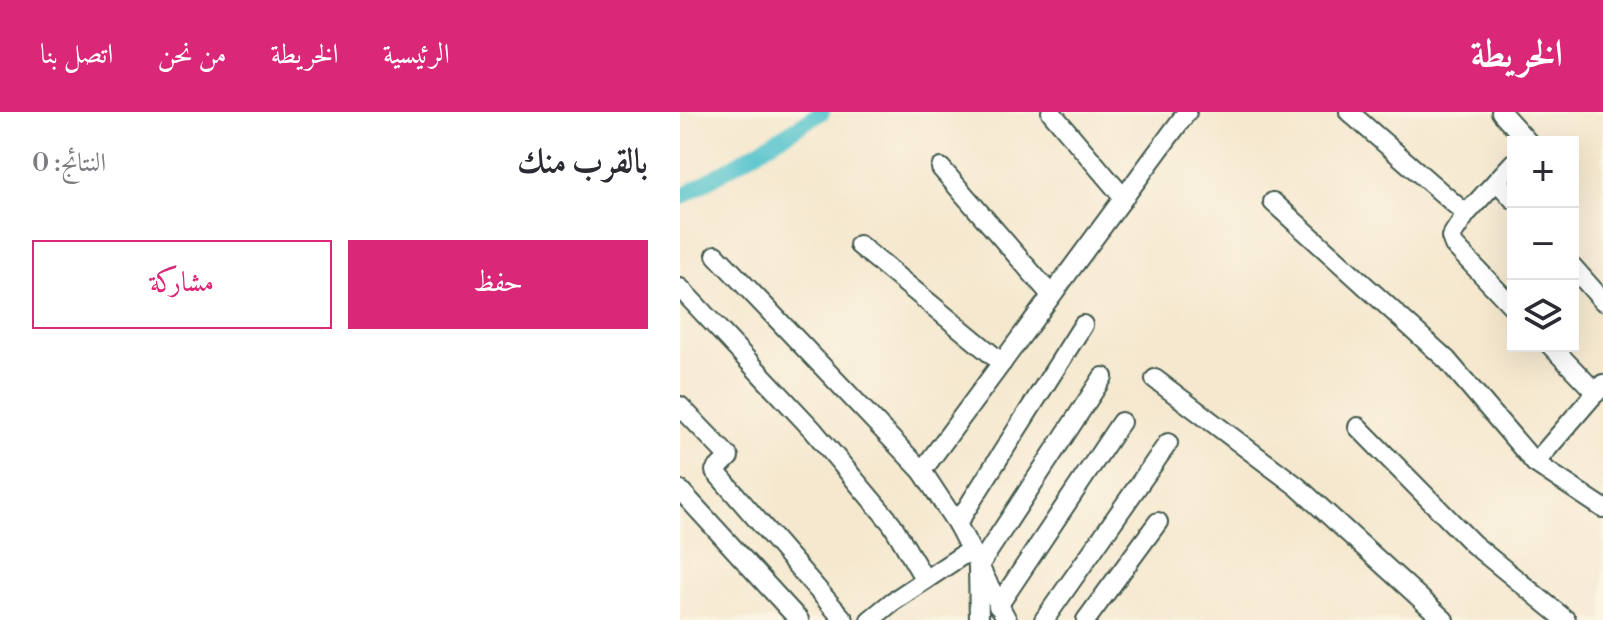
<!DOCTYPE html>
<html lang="ar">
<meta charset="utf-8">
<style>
:root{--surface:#fff;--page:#f2f2f3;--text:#2b2b33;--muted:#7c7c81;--line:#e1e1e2;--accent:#db2777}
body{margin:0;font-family:"Libre Bodoni",Amiri,serif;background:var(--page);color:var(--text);direction:rtl}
.controls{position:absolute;right:24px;top:24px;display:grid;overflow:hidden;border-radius:0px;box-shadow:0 8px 32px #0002}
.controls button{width:72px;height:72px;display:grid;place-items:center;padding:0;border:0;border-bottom:2px solid var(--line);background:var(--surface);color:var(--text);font:40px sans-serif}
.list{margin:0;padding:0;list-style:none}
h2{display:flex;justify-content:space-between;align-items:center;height:104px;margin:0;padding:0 32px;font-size:34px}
h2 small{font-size:26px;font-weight:400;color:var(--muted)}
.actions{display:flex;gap:16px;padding:24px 32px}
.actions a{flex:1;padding:18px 0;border:2px solid var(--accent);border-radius:0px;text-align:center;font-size:28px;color:var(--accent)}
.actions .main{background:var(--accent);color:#fff}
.icon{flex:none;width:44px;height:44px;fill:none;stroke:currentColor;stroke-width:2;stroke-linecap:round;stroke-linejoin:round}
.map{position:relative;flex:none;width:923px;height:508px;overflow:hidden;direction:ltr}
header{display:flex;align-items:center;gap:48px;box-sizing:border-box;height:112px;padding:0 40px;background:var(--accent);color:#fff}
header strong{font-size:38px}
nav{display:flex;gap:44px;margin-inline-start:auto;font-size:28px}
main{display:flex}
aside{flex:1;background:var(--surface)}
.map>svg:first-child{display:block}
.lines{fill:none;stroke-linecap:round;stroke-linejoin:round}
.canal{stroke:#57c4cd;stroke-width:16}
.street-casing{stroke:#3f574b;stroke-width:22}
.street{stroke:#fff;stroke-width:18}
</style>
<header>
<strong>الخريطة</strong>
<nav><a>الرئيسية</a><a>الخريطة</a><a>من نحن</a><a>اتصل بنا</a></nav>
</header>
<main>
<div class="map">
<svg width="923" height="508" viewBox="0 0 923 508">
<rect width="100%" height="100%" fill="#fcf5e5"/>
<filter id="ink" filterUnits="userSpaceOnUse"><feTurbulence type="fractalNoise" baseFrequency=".0125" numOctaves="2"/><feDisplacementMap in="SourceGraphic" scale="16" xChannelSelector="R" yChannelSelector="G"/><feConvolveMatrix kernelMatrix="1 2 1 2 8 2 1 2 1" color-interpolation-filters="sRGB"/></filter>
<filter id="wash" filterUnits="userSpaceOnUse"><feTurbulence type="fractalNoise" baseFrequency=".006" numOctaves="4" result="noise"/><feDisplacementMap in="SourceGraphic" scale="32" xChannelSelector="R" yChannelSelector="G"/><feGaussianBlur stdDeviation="1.8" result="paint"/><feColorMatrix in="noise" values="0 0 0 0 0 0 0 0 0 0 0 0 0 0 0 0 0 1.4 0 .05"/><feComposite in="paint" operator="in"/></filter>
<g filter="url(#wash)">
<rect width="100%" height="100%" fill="#f5e8cf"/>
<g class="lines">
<polyline class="canal" points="0,86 142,0"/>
</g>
</g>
<g filter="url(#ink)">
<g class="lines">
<defs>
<g id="street">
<polyline points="371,0 443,85"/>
<polyline points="669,0 786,102"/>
<polyline points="821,0 848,30"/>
<polyline points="833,51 786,102 771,125 774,133 833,195"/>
<polyline points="261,56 371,183"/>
<polyline points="817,69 833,87"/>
<polyline points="593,90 767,248 855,351 923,396"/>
<polyline points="179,133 322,251"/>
<polyline points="36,143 242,359 277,412 327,508"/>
<polyline points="893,155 923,189"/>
<polyline points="0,176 133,318 212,412 245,468"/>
<polyline points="871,234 916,281"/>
<polyline points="475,267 618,375 764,508"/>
<polyline points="0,294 49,345 35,359 164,508"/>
<polyline points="678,315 793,432 886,508"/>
<polyline points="855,351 923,272"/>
<polyline points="242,359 507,0"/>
<polyline points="0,378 119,508"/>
<polyline points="277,412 403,213"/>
<polyline points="318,494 441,310"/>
<polyline points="190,508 212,490 290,438"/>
<polyline points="299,508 298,455 423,265"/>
<polyline points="364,508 488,331"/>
<polyline points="406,508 478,410"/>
</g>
</defs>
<use href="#street" class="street-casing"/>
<use href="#street" class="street"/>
</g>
</g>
</svg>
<div class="controls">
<button>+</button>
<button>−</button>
<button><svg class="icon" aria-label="layers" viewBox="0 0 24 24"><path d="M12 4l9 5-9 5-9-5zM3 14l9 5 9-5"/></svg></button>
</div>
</div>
<aside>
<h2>بالقرب منك<small>النتائج: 0</small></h2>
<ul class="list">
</ul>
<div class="actions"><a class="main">حفظ</a><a>مشاركة</a></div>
</aside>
</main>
